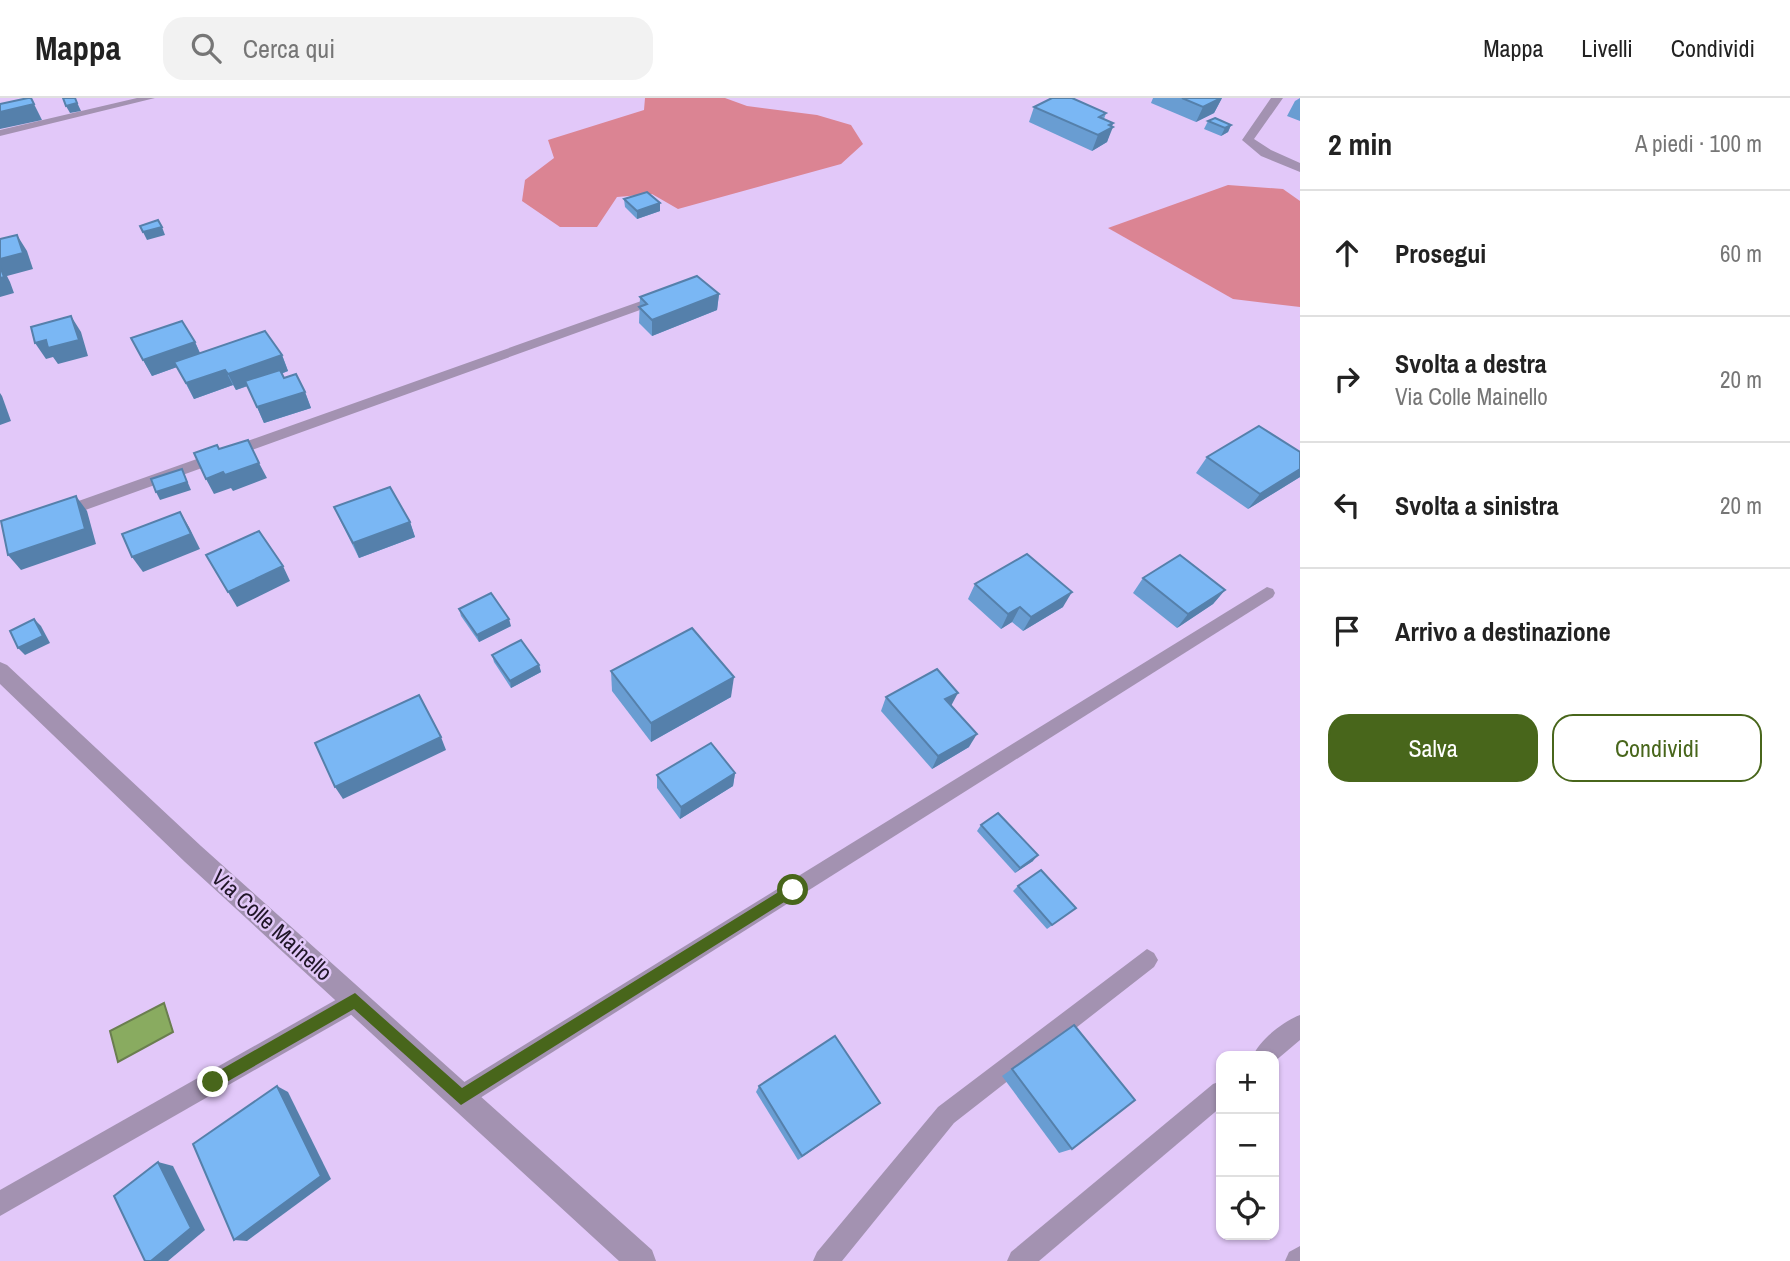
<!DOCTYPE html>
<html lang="it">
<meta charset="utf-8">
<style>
:root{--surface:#fff;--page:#f2f2f2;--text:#222;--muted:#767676;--line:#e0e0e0;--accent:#48661b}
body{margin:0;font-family:"Archivo Narrow",sans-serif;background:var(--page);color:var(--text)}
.controls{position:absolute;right:21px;bottom:21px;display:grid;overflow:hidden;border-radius:14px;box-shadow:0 2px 5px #0004}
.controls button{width:63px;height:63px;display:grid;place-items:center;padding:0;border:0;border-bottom:2px solid var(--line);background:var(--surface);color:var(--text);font:35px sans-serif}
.stop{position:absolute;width:21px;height:21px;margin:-16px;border:5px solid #48661b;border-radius:50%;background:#fff}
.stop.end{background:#48661b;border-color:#fff;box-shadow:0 2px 7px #0008}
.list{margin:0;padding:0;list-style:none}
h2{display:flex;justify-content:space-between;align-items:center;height:91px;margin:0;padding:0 28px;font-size:30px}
h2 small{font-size:23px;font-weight:400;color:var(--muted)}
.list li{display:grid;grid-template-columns:46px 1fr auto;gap:21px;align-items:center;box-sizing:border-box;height:126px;padding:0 28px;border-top:2px solid var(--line)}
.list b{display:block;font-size:26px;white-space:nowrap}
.list p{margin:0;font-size:23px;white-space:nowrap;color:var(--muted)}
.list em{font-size:23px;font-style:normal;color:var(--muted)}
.actions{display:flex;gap:14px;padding:21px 28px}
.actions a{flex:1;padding:16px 0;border:2px solid var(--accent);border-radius:21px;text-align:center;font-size:24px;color:var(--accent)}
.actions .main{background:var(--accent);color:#fff}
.icon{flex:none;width:38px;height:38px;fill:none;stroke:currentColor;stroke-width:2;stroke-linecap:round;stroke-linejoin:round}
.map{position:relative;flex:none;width:1300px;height:1163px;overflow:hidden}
header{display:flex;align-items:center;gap:42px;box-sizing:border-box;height:98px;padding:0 35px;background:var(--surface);border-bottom:2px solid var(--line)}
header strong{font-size:33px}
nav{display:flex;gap:38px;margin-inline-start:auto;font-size:24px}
.search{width:490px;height:63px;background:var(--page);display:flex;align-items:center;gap:18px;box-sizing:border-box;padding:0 24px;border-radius:21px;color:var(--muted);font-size:26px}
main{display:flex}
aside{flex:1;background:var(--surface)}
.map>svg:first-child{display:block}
.forest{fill:#db8493}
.water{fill:#89ab60;stroke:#6a7e4f;stroke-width:2}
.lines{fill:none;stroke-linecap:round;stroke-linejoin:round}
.service{fill:#a392b1;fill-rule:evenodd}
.minor{fill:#a392b1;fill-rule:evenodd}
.wall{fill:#699dd2}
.shaded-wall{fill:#5580ab}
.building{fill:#7ab7f4;stroke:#5580ab;stroke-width:2}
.route{fill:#48661b}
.labels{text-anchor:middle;stroke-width:5;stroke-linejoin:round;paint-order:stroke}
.near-street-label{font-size:23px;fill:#201628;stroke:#e2c8f9}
</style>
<header>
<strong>Mappa</strong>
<div class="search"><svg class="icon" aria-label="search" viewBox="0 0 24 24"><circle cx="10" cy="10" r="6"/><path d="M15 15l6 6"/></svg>Cerca qui</div>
<nav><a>Mappa</a><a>Livelli</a><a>Condividi</a></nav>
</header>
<main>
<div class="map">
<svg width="1300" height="1163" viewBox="0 0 1300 1163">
<rect width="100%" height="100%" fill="#e2c8f9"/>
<g class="forest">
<polygon points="645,0 725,0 747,8 817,17 851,27 863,46 841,66 678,111 652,96 617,99 597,129 560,129 522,103 525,82 554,60 548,42 644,12"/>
<polygon points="1228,87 1283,91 1300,103 1300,209 1233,201 1108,130"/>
</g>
<polygon class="water" points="164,905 173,934 118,964 110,933"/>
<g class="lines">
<g class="service">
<polygon points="137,0 155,0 0,38 0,32"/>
<polygon points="661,196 667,200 665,203 66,419 61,421 53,415 56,411"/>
<polygon points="1267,489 1273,491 1275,495 1273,499 469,1007 461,1010 453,1007 450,999 453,991"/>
<polygon points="1147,851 1154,855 1158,862 1154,869 954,1025 842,1163 813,1163 817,1154 938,1009"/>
<polygon points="355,891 363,894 366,902 363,910 0,1118 0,1092"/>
<path d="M1300,917v25l-26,22v-6h-21c6,-16 31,-35 47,-41z"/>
<polygon points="1221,983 1221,1009 1039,1163 1007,1163 1011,1154 1213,986"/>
<polygon points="1300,1148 1300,1163 1285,1163 1289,1154"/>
</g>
<g class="minor">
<polygon points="1271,0 1283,0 1254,41 1271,52 1300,65 1300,74 1261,58 1242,42"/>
<polygon points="0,564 7,567 201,748 652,1152 656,1163 619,1163 185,764 0,586"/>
</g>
</g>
<g class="wall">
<polygon points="1153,0 1222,0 1214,15 1196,24 1151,5"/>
<polygon points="1300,0 1300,23 1287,18 1295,3"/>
<polygon points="1034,9 1106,15 1104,21 1113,25 1107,44 1092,53 1029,24"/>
<polygon points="1208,23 1231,27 1228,34 1221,38 1204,31"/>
<polygon points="624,101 660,105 660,113 637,121 625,109"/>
<polygon points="719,196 717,212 652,238 639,225 640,199"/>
<polygon points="131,240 195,244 200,255 282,257 288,273 281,276 284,280 305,294 311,310 264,325 248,288 236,292 233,287 194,301 177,269 152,278"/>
<polygon points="1300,354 1300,379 1248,411 1196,375 1207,359"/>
<polygon points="334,409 410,424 415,439 359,460 341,424"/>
<polygon points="1143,480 1225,492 1213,506 1177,530 1133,495"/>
<polygon points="975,486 1063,509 1023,533 1012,524 1001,531 968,501"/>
<polygon points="459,511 511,528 479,544 461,518"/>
<polygon points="492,557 539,567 541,574 511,590 494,564"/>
<polygon points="611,573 731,599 651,644 612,593"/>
<polygon points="886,599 951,608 969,649 932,671 881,613"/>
<polygon points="735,675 733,688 680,721 657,690 657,677"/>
<polygon points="981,727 1033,763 1015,775 977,733"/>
<polygon points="1018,788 1076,810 1047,831 1013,793"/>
<polygon points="1074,927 1072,1051 1059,1055 1002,978"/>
<polygon points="759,988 880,1005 798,1062 756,994"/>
</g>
<g class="shaded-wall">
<polygon points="31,0 42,22 0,31 0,14"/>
<polygon points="75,0 81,13 70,15 66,8"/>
<polygon points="1222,0 1214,15 1196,24 1203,9"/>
<polygon points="1113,25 1111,30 1113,29 1107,44 1092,53 1098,37 1109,27"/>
<polygon points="1231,27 1228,34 1221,38 1225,30"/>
<polygon points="660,105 660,113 637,121 637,113"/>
<polygon points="162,129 165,137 147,142 143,134"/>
<polygon points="17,137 27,153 33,171 7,178 10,184 14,195 0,199 0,161"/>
<polygon points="719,196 717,212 652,238 652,222"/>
<polygon points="71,218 81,234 88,258 58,266 53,259 46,261 35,245"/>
<polygon points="195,244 202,260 152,278 143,262"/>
<polygon points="282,257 288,273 236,292 228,276"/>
<polygon points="225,272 233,287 194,301 186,285"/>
<polygon points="305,294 311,310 264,325 257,309"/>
<polygon points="0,295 2,298 11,323 0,327"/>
<polygon points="259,365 267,380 233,393 231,390 214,396 206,381 223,374"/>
<polygon points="182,371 191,392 160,402 156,394"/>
<polygon points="1300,371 1300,379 1248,411 1260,396"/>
<polygon points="76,398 87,413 96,446 21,472 8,457"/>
<polygon points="180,414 189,429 200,451 143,474 132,459"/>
<polygon points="410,424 415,439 359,460 353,445"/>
<polygon points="283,468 290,483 237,509 228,494"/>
<polygon points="1225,492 1213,506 1177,530 1188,516"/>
<polygon points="1072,494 1063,509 1023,533 1031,519"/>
<polygon points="1020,509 1012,524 1001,531 1008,516"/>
<polygon points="34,521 41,528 50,545 25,557 18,550"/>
<polygon points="509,521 511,528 479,544 477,537"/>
<polygon points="539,567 541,574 511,590 510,583"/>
<polygon points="734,579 731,599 651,644 651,625"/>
<polygon points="958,595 951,608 945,601"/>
<polygon points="977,636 969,649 932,671 938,658"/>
<polygon points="441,639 446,652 343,701 335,689"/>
<polygon points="735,675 733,688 680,721 681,709"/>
<polygon points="1038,757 1033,763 1015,775 1020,770"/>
<polygon points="277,988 288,994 331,1081 247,1143 234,1142"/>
<polygon points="158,1064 173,1068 205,1132 168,1163 151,1163"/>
</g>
<g class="building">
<polygon points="28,0 31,0 34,6 0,14 0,6"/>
<polygon points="63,0 75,0 77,5 66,8"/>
<polygon points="1052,0 1072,0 1106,15 1099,19 1113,25 1109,27 1113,29 1098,37 1034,9"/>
<polygon points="1182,0 1221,0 1203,9"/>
<polygon points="1215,20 1231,27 1225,30 1208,23"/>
<polygon points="647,94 660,105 637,113 624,101"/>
<polygon points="158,122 162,129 143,134 140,128"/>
<polygon points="17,137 23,155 0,161 0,141"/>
<polygon points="0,168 4,179 0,180"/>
<polygon points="697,178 719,196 652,222 639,209 647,206 640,199"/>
<polygon points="71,218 79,242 48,250 46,242 35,245 31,229"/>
<polygon points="182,223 195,244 143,262 131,240"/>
<polygon points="265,233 282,257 228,276 225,272 186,285 174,264"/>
<polygon points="280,272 284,280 296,276 305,294 257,309 245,283"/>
<polygon points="1259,328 1300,354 1300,371 1260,396 1207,359"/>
<polygon points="248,342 259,365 225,377 223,374 206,381 194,355 217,347 219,351"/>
<polygon points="182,371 187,384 156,394 151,381"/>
<polygon points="390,389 410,424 353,445 334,409"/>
<polygon points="76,398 85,431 8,457 1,423"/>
<polygon points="180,414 191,436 132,459 122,436"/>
<polygon points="259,433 283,468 228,494 206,457"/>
<polygon points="1027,456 1072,494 1031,519 1020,509 1008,516 975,486"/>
<polygon points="1180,457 1225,492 1188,516 1143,480"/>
<polygon points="491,495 509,521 477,537 459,511"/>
<polygon points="34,521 43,538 18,550 10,533"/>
<polygon points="692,530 734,579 651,625 611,573"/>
<polygon points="521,542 539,567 510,583 492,557"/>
<polygon points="937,571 958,595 945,601 977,636 938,658 886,599"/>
<polygon points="419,597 441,639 335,689 315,645"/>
<polygon points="711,645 735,675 681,709 657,677"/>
<polygon points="998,715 1038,757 1020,770 981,727"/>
<polygon points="1041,772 1076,810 1052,827 1018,788"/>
<polygon points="1074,927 1135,1002 1072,1051 1012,971"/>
<polygon points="835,938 880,1005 802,1058 759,988"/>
<polygon points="277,988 321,1078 234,1142 193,1046"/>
<polygon points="158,1064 191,1130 151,1163 145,1163 114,1098"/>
</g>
<polygon class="route" points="793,785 799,792 797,796 461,1007 354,911 218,989 213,991 208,989 206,984 208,979 355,895 462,990"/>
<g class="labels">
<g class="near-street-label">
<text transform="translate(272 827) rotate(42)" y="8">Via Colle Mainello</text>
</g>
</g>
</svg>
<div class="controls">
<button>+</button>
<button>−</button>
<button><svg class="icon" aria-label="locate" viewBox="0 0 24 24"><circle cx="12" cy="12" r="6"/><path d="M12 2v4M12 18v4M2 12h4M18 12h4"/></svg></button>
</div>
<div class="stop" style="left:793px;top:792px"></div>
<div class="stop end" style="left:213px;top:984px"></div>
</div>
<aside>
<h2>2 min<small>A piedi · 100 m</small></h2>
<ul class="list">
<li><svg class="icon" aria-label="ahead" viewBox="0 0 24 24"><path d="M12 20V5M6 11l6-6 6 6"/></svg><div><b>Prosegui</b></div><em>60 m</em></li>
<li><svg class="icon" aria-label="right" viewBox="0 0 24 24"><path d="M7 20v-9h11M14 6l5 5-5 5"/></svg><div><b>Svolta a destra</b><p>Via Colle Mainello</p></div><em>20 m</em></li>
<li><svg class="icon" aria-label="left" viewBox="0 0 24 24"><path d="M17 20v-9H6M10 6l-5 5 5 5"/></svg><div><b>Svolta a sinistra</b></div><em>20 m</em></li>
<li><svg class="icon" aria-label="arrive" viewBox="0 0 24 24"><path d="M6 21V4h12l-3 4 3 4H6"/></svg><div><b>Arrivo a destinazione</b></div></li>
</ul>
<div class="actions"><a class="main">Salva</a><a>Condividi</a></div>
</aside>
</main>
